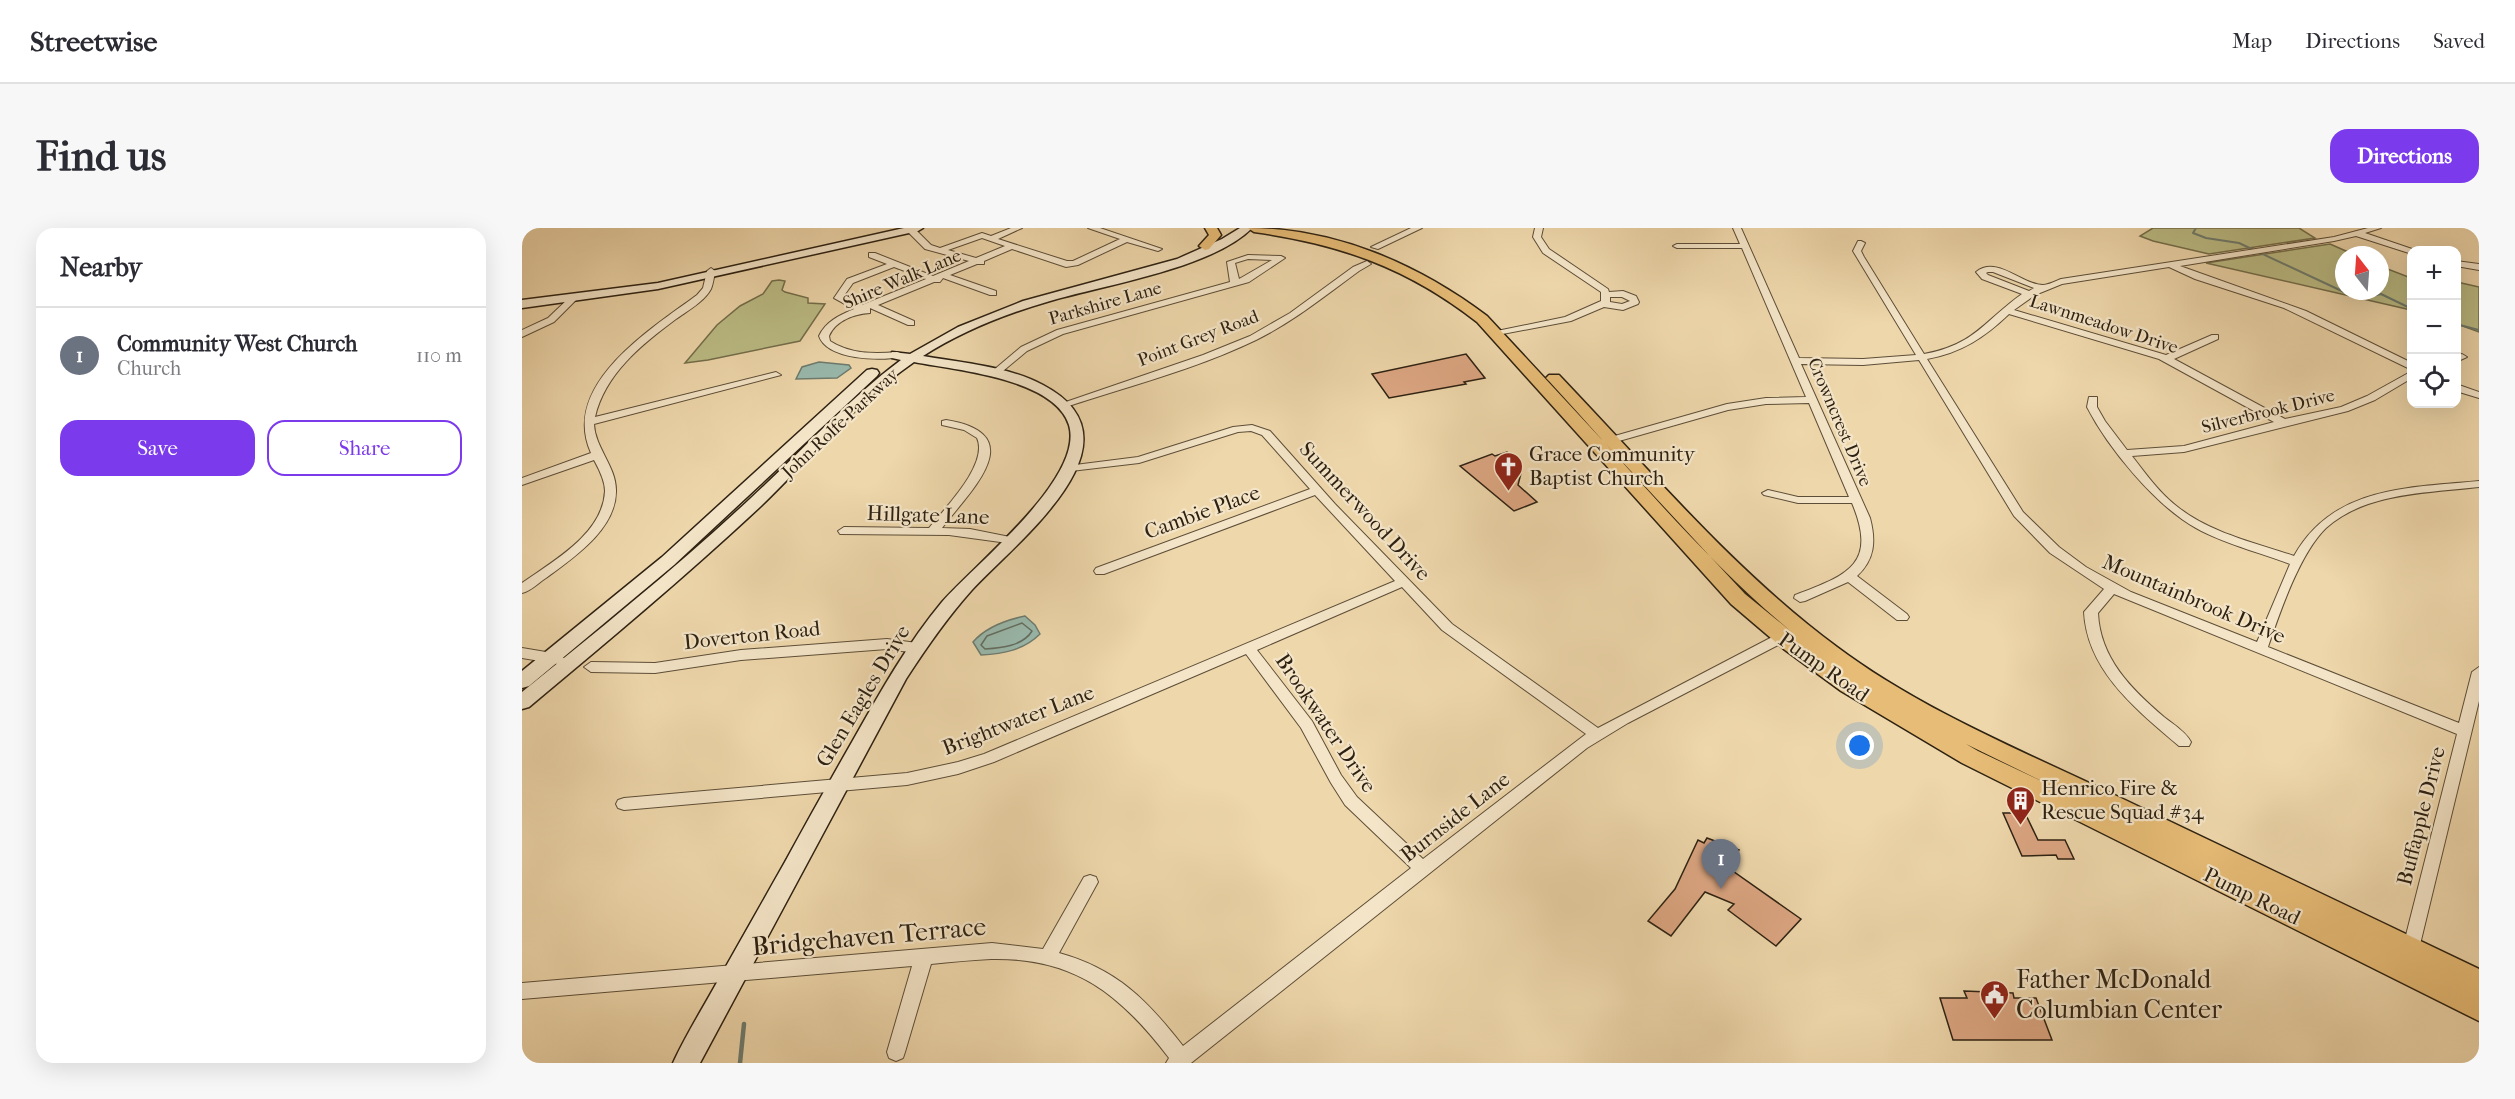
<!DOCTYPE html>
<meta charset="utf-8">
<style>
:root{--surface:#fff;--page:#f7f7f7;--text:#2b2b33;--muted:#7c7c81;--line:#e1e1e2;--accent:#7c3aed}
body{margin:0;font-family:"IM FELL French Canon",serif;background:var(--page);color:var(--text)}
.controls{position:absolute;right:18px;top:18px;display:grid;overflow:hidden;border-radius:12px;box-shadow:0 6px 24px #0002}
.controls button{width:54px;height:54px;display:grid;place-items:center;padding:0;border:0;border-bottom:2px solid var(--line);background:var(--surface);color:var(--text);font:30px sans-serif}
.compass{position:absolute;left:1813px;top:18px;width:54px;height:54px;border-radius:50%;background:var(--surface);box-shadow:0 6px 24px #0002;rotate:343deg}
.you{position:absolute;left:1338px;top:518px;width:21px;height:21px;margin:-15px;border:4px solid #fff;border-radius:50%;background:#1a73e8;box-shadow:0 0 0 9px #1a73e833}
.badge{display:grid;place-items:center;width:39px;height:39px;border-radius:50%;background:var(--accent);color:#fff;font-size:20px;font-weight:700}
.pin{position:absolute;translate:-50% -50px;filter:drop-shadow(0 2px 3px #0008)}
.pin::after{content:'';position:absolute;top:32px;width:21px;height:18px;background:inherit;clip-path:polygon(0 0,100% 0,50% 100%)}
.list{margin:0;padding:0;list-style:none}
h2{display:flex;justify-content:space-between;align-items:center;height:78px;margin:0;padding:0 24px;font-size:26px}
h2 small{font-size:20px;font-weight:400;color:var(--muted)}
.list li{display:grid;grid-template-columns:39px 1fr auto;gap:18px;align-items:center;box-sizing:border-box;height:96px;padding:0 24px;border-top:2px solid var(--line)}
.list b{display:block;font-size:22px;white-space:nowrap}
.list p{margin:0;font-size:20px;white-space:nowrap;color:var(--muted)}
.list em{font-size:20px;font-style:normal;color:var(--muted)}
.actions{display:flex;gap:12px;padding:18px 24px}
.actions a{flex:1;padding:14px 0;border:2px solid var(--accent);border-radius:18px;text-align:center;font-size:21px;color:var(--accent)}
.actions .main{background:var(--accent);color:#fff}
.icon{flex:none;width:33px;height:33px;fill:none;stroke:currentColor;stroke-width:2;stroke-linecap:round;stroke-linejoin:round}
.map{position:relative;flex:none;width:1957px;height:835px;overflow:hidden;border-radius:18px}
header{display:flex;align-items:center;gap:36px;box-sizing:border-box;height:84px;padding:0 30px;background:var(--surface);border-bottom:2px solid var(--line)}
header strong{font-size:28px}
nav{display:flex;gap:33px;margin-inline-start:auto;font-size:21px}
.intro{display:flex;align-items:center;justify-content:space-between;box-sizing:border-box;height:144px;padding:0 36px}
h1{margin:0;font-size:42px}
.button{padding:15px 27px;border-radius:18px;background:var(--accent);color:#fff;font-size:21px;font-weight:700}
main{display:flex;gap:36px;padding:0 36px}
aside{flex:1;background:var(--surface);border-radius:18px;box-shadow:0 6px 24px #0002}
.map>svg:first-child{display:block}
.green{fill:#bcbd86;stroke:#746f4c;stroke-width:1.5}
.water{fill:#99b9ad;stroke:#6e7c6f;stroke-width:1.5}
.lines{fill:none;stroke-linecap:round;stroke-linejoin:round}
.shore{stroke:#636d60;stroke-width:1.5}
.stream-far1{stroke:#6e7c6f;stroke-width:2}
.stream{stroke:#6e7c6f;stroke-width:4.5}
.building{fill:#dca682;stroke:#2d2112;stroke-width:1.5}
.street-casing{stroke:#5d4e38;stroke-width:2}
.secondary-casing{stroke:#2d2112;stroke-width:3}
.primary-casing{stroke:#2d2112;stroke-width:3}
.street{fill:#f4e5c8;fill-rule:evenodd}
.secondary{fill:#f4e5c8;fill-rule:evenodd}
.primary{fill:#e7bc76;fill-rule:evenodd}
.labels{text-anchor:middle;stroke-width:4.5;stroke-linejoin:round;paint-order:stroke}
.far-street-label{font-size:18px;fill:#2d2112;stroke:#f4e5c8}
.poi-label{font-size:21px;fill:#2d2112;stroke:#f4e5c8;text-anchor:start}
.street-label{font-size:21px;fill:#2d2112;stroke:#f4e5c8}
.near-street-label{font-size:26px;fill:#2d2112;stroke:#f4e5c8}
.near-poi-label{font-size:26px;fill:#2d2112;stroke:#f4e5c8;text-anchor:start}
</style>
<header>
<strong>Streetwise</strong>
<nav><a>Map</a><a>Directions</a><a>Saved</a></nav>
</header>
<div class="intro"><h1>Find us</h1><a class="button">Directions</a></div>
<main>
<aside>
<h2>Nearby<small></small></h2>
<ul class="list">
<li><span class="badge" style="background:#6b7280">1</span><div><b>Community West Church</b><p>Church</p></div><em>110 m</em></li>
</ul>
<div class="actions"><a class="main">Save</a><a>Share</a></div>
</aside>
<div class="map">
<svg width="1957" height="835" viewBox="0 0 1957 835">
<rect width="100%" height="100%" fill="#eed7ab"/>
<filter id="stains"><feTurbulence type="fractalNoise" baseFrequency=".00333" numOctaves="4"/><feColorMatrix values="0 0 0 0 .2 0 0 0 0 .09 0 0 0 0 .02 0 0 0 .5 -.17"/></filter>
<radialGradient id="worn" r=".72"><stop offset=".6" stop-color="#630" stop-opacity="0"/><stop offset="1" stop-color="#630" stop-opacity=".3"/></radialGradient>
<g class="green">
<polygon points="1631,0 1777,0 1793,10 1687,26 1631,13 1618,8"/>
<polygon points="1808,16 1833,27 1822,27 1822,63 1858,63 1858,38 1889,50 1889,82 1684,35"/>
<polygon points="257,52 263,53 260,62 263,64 286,70 286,75 303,76 278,113 186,132 163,135 195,97 218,78 241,66 250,53"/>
<polygon points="1935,54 1957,59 1957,104 1935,96"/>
</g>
<g class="water">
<polygon points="297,134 327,137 329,140 315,150 274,151 280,139"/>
<path d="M503,388l10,9 5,9c-16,16 -37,20 -59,21l-8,-13c13,-15 33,-22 52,-26z"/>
</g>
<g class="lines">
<path class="shore" d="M500,395l10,8c-9,15 -31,17 -47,18l-4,-4 6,-9z"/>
<g class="stream-far1">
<polyline points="1674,0 1671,5 1684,10 1717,15 1822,64 1839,70 1859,66 1890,81"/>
<polyline points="1934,96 1957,102"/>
</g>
<polyline class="stream" points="218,835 222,796"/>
</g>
<g class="building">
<polygon points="944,126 963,150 942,154 944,156 867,170 850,146"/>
<polygon points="985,224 998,235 992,236 1000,241 996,257 1015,274 992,283 938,238 970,226 973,228"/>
<polygon points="1481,585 1503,585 1516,612 1543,612 1552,631 1536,631 1534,627 1500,628"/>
<polygon points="1185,610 1217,622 1208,641 1279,691 1254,718 1206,682 1212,676 1183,664 1149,708 1126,693 1153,661 1176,612 1182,615"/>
<polygon points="1442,763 1491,765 1492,770 1514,770 1530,812 1431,812 1418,770 1445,770"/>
</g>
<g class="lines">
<defs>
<g id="street">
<path d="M388,0h4l17,17 9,3 42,-15 9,3 20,-8h11l-24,11 69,22h6l47,-22 -32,-11h12l62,21 -4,2 -31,-9 -49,23 -12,2 -54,-18 -28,12v3h-7l-27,11 46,16v4h-6l-47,-17 -3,4h-6l-56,23 36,16v4h-6l-38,-17v5c-15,1 -34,7 -41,23l1,5c20,13 44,13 67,11l3,1v4c-20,4 -73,3 -81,-21 7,-15 21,-21 35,-27l-20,-11 13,-19 40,-15 -18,-7v-4h6l58,23 36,-15 -44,-12 -17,-17zM460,10l23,8 -29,12 -28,-8zM372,39l32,12 -64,26 -19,-8 10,-14z"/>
<polygon points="889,0 900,0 856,21 849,19"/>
<path d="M1013,0h8l-2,9 8,12 59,40 1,3 14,-1 13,5 3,6 -1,2 -15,6 -19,-3 -33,14 -79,15v-4l73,-15 36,-16v-9l-58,-39 -10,-16zM1088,69h12l8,4 -8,3 -12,-2z"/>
<path d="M1211,0h8l58,130 64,1 53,-4 -63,-104 5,-10h3l4,2 -4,8 3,6 60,97c51,-9 61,-34 98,-60l-40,-15 -6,-7c21,-17 46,13 67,13 5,0 13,-4 18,-6l273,-42 34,-9h13l-16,5 50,17h-3v4l-56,-18 -22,5 -154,25 126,45 106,52v7l-128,-62 -89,-29 -26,-12 -107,17 -27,11 -21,15 152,45 46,-20h6v4l-44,20 111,60 56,-12 26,-11 45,-25v7l-37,22 -27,11 -164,41 -52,4c14,18 28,38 47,52 32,25 77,35 115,48 39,-70 114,-68 185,-75v6c-50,6 -113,5 -153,41 -26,25 -46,84 -58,119l191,76 13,-51 7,-5v34l-63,260 -6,2 -6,-2 -3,-6 56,-221 -343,-140 -16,19c2,45 33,76 66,104 9,7 22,15 27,25l-2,4h-10c-42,-36 -92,-75 -95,-134l20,-23 -54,-36 -36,-37 -95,-156 -56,5 -62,-1 69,154c6,23 5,41 -13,58l50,38 2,3 -2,3h-10l-49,-38 -43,19 -5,1 -6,-4 1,-3c52,-20 83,-30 57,-92h-54l-34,-8 -2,-2 6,-3 30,7h51l-40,-94 -43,1 -38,6 -123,35h-8v-4l130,-37 39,-6 40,-1 -64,-149h-65l-4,-2 4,-2h63zM1466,44h5l41,16 -5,3 -41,-16 -2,-2zM1487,86l150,45 115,63 -90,24 -57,4 -22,-29 -8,-14v-10h-8l-2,10c21,41 69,99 109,121 26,15 65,25 94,36l-33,78 -126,-50 -45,-25 -27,-20 -36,-35 -96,-153c34,-6 58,-22 82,-45z"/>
<path d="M726,27l33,1 4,2 -36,24 -186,52 -36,17 -30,25 -8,-2 32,-27 36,-17 173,-48 -3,-20zM726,31l24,1 -33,19 -4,-16z"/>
<path d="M845,33l4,3 -12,7c-33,24 -66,51 -103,69 -60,29 -127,46 -190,67l-4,1 -5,-3 146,-50 47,-19 40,-23 63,-46z"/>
<polygon points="1934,33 1957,36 1957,42 1934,38"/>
<path d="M189,40l4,3c-1,6 -2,13 -4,18 -7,13 -24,22 -35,30 -35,26 -71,55 -81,98l181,-45 5,3 -187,49c1,24 22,42 22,66 1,39 -43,68 -70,88 -8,5 -15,13 -24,15v-10c31,-22 81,-49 83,-92 0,-10 -6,-22 -11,-31l-72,25v-7l69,-25c-31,-68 60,-124 106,-158l6,-7 4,-17z"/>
<polygon points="48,69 55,71 32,94 0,109 0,102 26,90"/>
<polygon points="1940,126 1945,129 1934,134 1934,128"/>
<polygon points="1934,156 1957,164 1957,170 1934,163"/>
<path d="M424,192c86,14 25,70 -4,108l28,1 45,9 2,3 -2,3 -66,-9 -109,-1 -2,-3 6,-4 85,1c16,-20 60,-64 48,-90l-13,-8 -22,-5v-4z"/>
<path d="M730,197l18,6 65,73 117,120 146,104 178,-93 5,-2 7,5 -2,3 -158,82 -41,25 -396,315h-25l3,-5c-48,-63 -94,-101 -178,-99 -20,1 -41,3 -60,5l-26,88 -2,6 -7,3 -7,-3 -2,-6 25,-86 -390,33v-16l470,-40 51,6 41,-72 6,-2 6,2 2,5 -39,71c58,16 88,47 124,93l228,-178 -66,-63 -14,-22 -30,-55 -55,-74 -252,108 -36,12 -51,11 -283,25 -6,-2 -2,-4 2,-4 6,-2 283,-25 51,-11 26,-8 411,-173 -80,-86 -211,79h-8l-2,-3 2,-3 214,-79 -48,-54 -11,-4 -13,1 -99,31 -68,8 -4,-1v-4l71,-9 95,-30zM880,359l40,43 144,104 -163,125 -66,-62 -16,-22 -29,-54 -55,-71z"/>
<polygon points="365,411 395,415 402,420 395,425 365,421 219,432 133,445 69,444 62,439 69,434 133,435 219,422"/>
<polygon points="0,420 36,426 43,431 36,436 0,430"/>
</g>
<g id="secondary">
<polygon points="382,0 401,0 396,3 136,61 0,80 0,72 136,55"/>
<path d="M718,0h12c-39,40 -148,57 -202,73 -45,13 -88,30 -127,55 40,7 84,10 120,29 107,56 -27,157 -72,206 -24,27 -45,57 -65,88l-206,384h-27c11,-24 25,-47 38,-70 25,-44 49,-87 74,-131 23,-42 47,-85 71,-127 26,-46 52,-92 86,-133 33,-38 143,-124 127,-177 -15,-47 -115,-55 -155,-63 -58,40 -103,96 -153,144 -75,70 -154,136 -232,201l-7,2v-17c78,-63 156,-126 229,-194 50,-46 95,-97 150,-138l-9,-2 -1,-3 1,-3 18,2 48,-27 65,-26 154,-42 45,-20z"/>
<polygon points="350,141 355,142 357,145 355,148 152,337 7,458 0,460 0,443 140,329 345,142"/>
</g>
<g id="primary">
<polygon points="683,0 695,0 699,7 687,21 683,22 677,18 687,7"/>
<path d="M726,0c87,0 170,36 239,88l258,278 59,48c-95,-76 -173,-172 -255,-261l-3,-3 3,-3h10c90,94 174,195 278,272 80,60 176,100 265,142 126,60 251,120 377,180v52l-517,-258 -121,-72 -56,-41 -54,-46 -254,-282c-69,-54 -137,-78 -223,-90zM1444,516l90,44 -78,-37z"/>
</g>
</defs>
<use href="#street" class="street-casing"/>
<use href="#secondary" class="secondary-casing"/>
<use href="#primary" class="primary-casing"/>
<use href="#street" class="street"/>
<use href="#secondary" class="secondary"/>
<use href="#primary" class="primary"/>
</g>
<defs>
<symbol id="church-pin" viewBox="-11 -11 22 30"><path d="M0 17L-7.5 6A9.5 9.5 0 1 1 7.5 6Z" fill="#8f2418" stroke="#f4e5c8"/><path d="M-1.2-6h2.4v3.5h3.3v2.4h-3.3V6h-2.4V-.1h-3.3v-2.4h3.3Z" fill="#fff"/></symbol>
<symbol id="building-pin" viewBox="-11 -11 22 30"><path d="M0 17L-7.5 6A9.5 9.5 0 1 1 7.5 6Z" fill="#8f2418" stroke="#f4e5c8"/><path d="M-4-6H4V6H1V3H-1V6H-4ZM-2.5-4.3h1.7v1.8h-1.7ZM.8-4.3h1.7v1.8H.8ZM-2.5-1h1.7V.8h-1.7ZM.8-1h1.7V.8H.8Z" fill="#fff"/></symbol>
<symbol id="civic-pin" viewBox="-11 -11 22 30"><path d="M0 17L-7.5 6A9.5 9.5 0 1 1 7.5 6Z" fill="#8f2418" stroke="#f4e5c8"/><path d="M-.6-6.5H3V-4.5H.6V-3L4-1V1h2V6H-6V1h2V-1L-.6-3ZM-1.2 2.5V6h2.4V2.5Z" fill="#fff"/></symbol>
</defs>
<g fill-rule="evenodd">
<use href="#church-pin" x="970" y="222" width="33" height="45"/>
<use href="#building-pin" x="1482" y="556" width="33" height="45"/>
<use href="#civic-pin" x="1456" y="750" width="33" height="45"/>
</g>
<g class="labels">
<g class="far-street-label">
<text transform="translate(380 51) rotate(-23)" y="6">Shire Walk Lane</text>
<text transform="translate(583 75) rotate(-16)" y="6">Parkshire Lane</text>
<text transform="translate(1582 96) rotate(18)" y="6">Lawnmeadow Drive</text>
<text transform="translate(676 110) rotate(-21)" y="6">Point Grey Road</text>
<text transform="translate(1746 183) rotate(-14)" y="6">Silverbrook Drive</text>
<text transform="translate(1318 194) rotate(67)" y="6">Crowncrest Drive</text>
<text transform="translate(318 195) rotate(-43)" y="6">John Rolfe Parkway</text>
</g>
<g class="poi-label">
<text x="1007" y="233">Grace Community<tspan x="1007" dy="24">Baptist Church</tspan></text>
<text x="1519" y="567">Henrico Fire &amp;<tspan x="1519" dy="24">Rescue Squad #34</tspan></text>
</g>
<g class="street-label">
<text transform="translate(843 283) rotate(47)" y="7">Summerwood Drive</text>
<text transform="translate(680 284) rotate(-20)" y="7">Cambie Place</text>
<text transform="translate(406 287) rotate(2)" y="7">Hillgate Lane</text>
<text transform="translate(1672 371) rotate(23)" y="7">Mountainbrook Drive</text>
<text transform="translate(230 407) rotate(-6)" y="7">Doverton Road</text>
<text transform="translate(1302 439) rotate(35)" y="7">Pump Road</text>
<text transform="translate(341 468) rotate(-59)" y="7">Glen Eagles Drive</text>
<text transform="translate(496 492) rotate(-21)" y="7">Brightwater Lane</text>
<text transform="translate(804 495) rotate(56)" y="7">Brookwater Drive</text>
<text transform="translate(1899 588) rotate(-76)" y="7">Buffapple Drive</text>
<text transform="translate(933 589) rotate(-38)" y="7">Burnside Lane</text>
<text transform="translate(1730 668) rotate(26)" y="7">Pump Road</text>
</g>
<g class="near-street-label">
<text transform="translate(347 708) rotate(-5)" y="9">Bridgehaven Terrace</text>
</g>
<g class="near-poi-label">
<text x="1494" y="760">Father McDonald<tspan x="1494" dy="30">Columbian Center</tspan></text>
</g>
</g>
<rect width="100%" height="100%" filter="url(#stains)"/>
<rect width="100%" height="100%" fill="url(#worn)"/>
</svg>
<div class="controls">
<button>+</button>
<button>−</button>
<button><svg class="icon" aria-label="locate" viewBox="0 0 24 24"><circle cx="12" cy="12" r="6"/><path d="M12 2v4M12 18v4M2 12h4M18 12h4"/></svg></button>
</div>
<svg class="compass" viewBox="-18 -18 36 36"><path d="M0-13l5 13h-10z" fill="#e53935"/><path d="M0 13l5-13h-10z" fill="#7c7c81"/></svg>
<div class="you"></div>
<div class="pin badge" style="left:1199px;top:661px;background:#6b7280">1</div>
</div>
</main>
